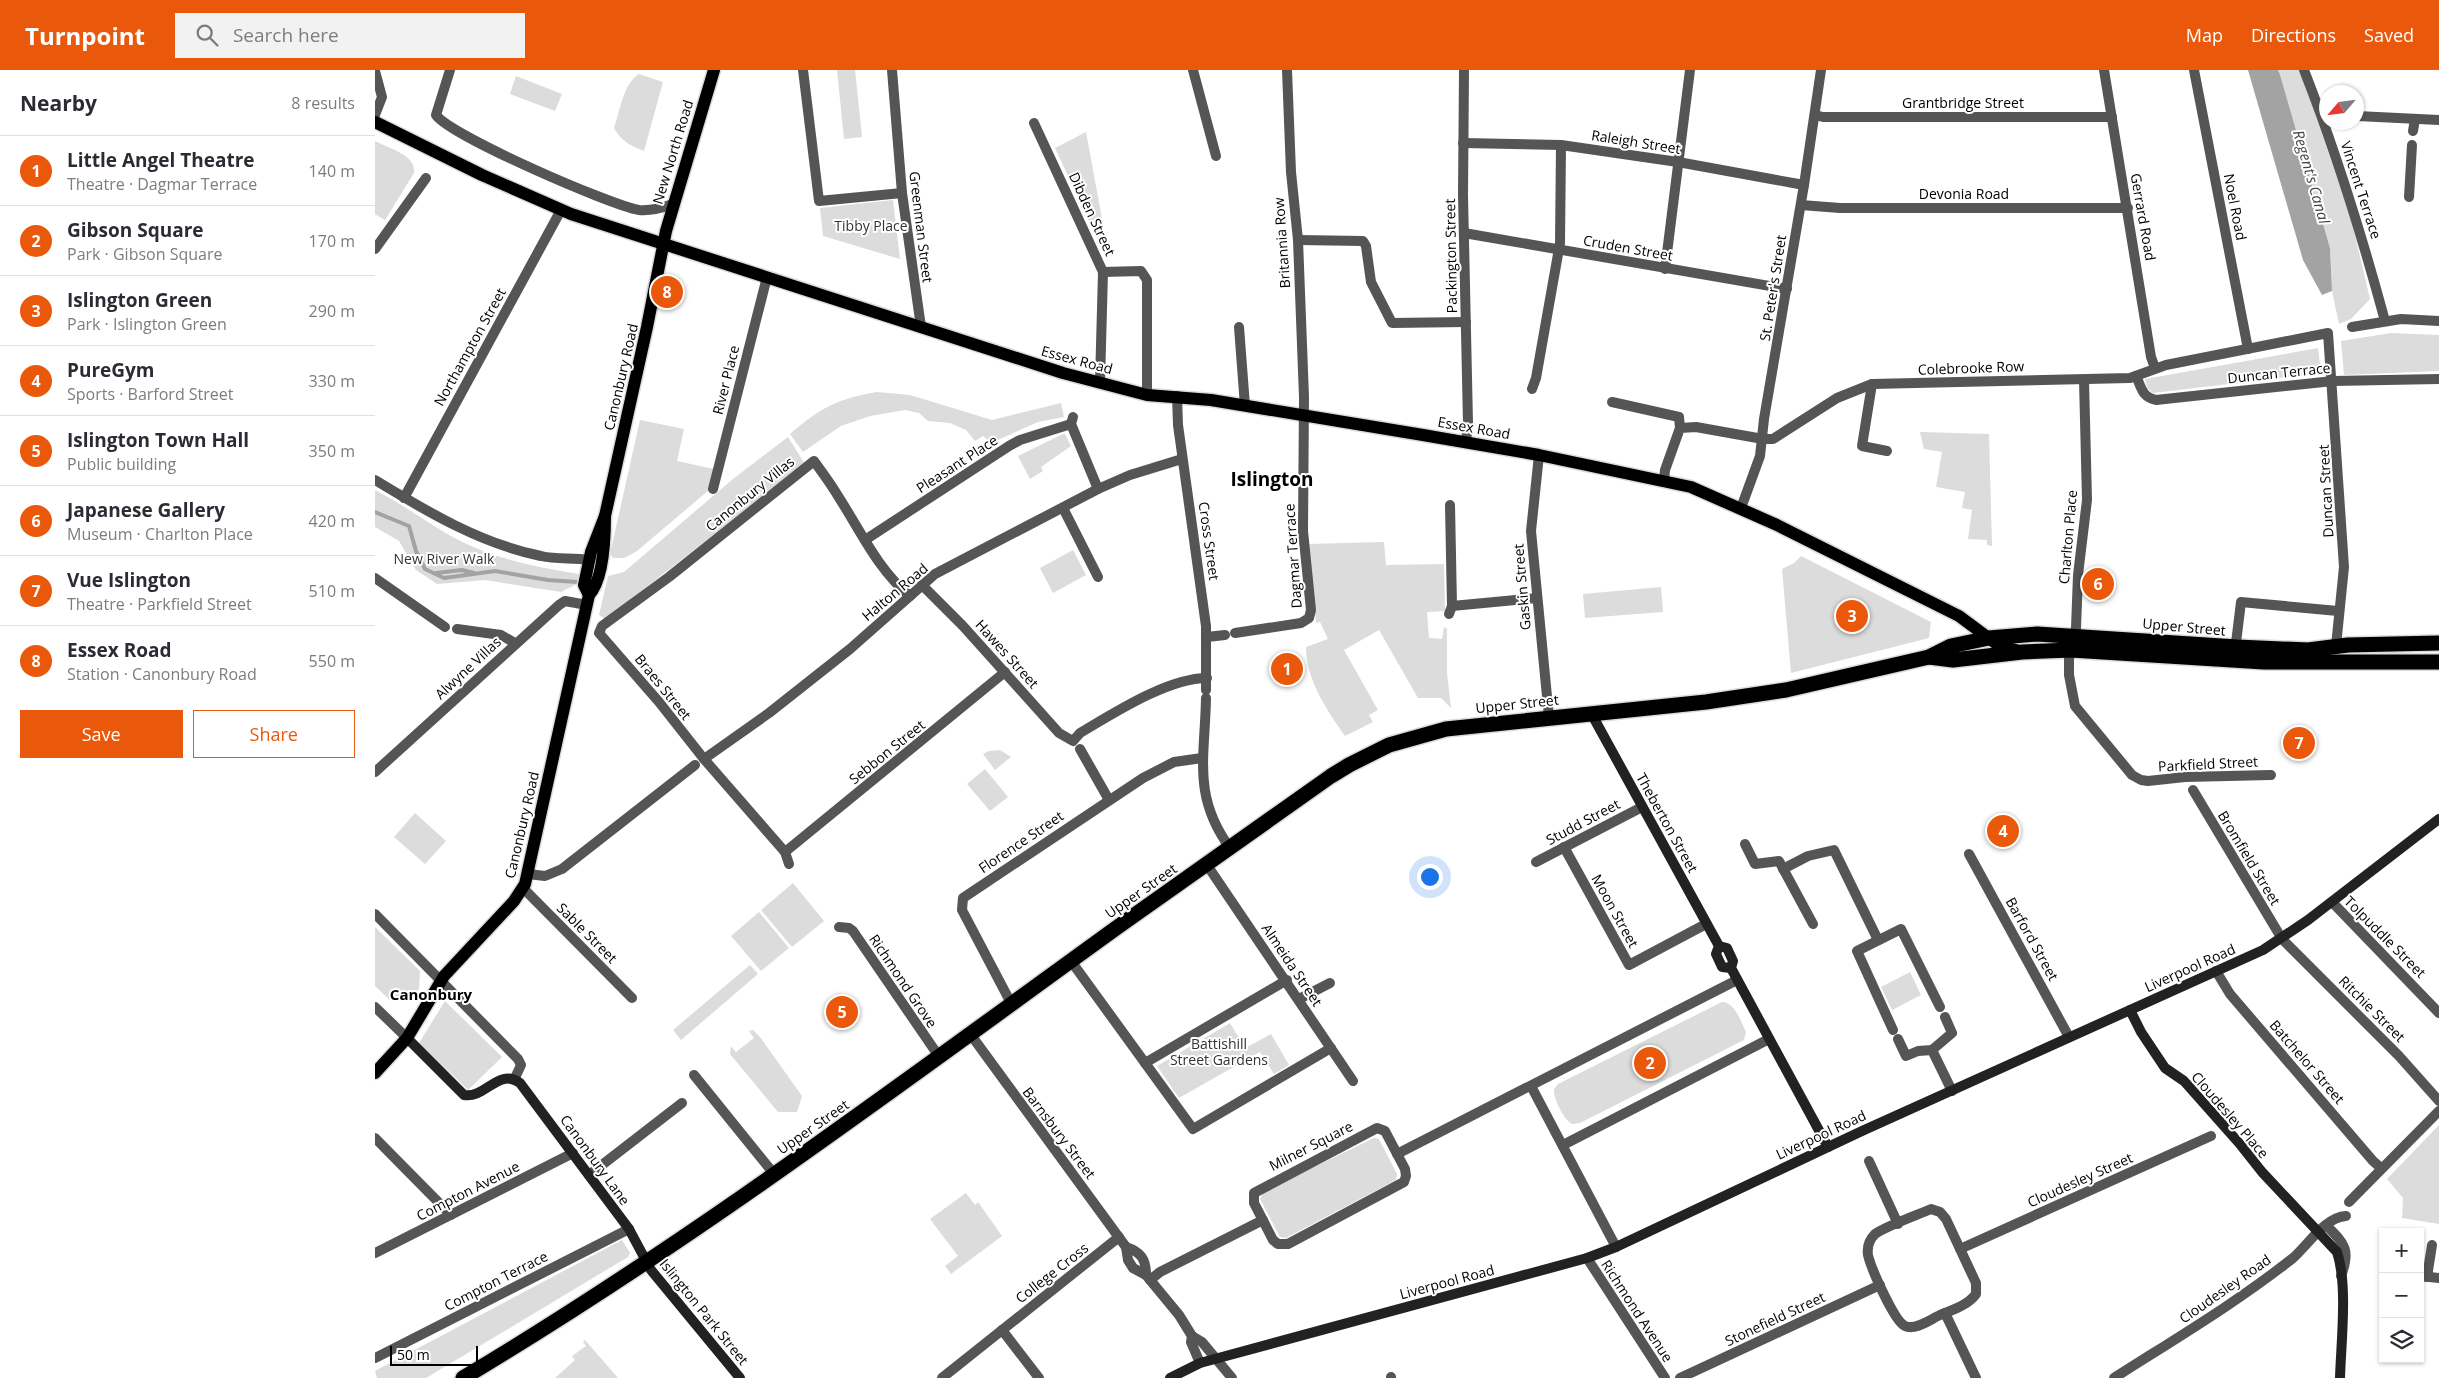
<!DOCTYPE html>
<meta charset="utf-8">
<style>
:root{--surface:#fff;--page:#f2f2f3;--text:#2b2b33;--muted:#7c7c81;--line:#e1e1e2;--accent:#ea580c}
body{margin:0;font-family:"Open Sans",sans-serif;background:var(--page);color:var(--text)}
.controls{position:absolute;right:15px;bottom:15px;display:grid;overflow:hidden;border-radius:0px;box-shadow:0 1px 4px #0004}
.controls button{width:45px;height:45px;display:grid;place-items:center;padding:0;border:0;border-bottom:1px solid var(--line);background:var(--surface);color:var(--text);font:25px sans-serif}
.compass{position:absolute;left:1944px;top:15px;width:45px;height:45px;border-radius:50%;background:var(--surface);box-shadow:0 1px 4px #0004;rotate:242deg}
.scale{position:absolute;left:15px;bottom:12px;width:88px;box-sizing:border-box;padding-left:5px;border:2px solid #000;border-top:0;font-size:14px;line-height:18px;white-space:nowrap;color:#000;-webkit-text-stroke:4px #fff;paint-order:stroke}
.you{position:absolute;left:1054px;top:806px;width:18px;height:18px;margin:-12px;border:4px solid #fff;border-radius:50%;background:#1a73e8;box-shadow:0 0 0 8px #1a73e833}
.badge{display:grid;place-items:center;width:32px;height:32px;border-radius:50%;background:var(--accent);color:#fff;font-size:16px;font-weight:700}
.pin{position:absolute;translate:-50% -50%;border:2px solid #fff;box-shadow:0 1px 5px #0006}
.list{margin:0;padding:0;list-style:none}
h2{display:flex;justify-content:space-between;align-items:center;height:65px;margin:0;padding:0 20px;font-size:21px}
h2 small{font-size:16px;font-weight:400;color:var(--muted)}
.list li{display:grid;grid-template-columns:32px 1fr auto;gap:15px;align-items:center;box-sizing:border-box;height:70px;padding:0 20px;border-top:1px solid var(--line)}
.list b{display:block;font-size:19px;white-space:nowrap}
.list p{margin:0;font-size:16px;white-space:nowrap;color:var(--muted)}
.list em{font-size:16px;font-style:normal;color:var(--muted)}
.actions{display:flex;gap:10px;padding:15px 20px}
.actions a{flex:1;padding:11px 0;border:1px solid var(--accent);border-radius:0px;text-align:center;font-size:18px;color:var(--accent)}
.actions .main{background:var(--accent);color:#fff}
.icon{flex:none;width:28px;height:28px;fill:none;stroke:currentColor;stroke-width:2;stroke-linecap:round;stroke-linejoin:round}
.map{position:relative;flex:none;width:2064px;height:1308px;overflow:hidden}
header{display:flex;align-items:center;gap:30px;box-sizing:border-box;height:70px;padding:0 25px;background:var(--accent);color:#fff}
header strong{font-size:24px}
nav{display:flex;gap:28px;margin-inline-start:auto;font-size:18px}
.search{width:350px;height:45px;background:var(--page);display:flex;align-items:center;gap:12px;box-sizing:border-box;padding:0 18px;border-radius:0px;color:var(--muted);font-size:19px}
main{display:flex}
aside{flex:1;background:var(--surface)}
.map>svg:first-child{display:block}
.green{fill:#dcdcdc}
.water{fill:#a3a3a3}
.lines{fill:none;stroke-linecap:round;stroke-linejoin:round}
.stream{stroke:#a3a3a3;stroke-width:4}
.primary-casing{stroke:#dbdbdb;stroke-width:15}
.highway-casing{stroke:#dbdbdb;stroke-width:18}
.street{stroke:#555;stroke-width:10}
.secondary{stroke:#222;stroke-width:10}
.primary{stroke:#000;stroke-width:12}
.highway{stroke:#000;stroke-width:15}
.labels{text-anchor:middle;stroke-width:4;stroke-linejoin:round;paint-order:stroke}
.street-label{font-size:14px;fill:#000;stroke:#fff}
.park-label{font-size:14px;fill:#333;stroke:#fff}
.water-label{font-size:15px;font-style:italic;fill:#444;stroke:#fff}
.neighbourhood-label{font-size:15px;font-weight:bold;fill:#000;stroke:#fff}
.district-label{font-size:19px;font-weight:bold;fill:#000;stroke:#fff}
</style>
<header>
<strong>Turnpoint</strong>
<div class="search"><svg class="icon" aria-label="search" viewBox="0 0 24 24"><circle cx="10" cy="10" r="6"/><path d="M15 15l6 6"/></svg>Search here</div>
<nav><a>Map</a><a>Directions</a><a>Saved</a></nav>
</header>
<main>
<aside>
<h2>Nearby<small>8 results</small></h2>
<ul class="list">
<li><span class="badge">1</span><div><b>Little Angel Theatre</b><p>Theatre · Dagmar Terrace</p></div><em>140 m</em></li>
<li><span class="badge">2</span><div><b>Gibson Square</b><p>Park · Gibson Square</p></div><em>170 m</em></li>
<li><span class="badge">3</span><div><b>Islington Green</b><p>Park · Islington Green</p></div><em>290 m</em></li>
<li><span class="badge">4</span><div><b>PureGym</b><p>Sports · Barford Street</p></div><em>330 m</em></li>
<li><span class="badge">5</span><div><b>Islington Town Hall</b><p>Public building</p></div><em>350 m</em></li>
<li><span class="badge">6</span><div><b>Japanese Gallery</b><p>Museum · Charlton Place</p></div><em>420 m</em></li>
<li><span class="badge">7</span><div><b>Vue Islington</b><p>Theatre · Parkfield Street</p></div><em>510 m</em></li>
<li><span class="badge">8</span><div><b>Essex Road</b><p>Station · Canonbury Road</p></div><em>550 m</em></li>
</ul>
<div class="actions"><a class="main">Save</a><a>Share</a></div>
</aside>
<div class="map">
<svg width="2064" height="1308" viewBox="0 0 2064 1308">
<rect width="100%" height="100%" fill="#fff"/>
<g class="green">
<polygon points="462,0 480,0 487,67 469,69"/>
<polygon points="1903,0 1925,0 1976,148 1995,229 1976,249 1964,254 1957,221 1955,178"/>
<path d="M264,4l24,8 -19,69c-13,-5 -23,-10 -30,-23 6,-17 9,-44 25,-54z"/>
<polygon points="141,6 187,24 180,41 135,24"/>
<polygon points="711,62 733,181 729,183 680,78"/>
<path d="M0,71c13,7 42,14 39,32l-29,47 -10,-6z"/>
<polygon points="518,130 525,189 448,166 445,138"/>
<polygon points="2016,263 2064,265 2064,301 1969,305 1966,271"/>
<polygon points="1943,278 1946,303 1778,323 1772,318 1770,309"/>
<path d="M502,322l33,3 82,25 69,-17 3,14 -26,5 -47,21 -8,-7 -8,5 -9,-11 -16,-7 -22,-2 -9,-8 -14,-3 -35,6 -29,10 -38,26 -13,-18c30,-26 49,-36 87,-42z"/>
<polygon points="265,350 309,359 302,391 339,399 334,420 262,481 249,488 238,488 235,484"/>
<polygon points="1545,362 1614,364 1617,476 1612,475 1612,470 1593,469 1597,440 1587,438 1590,422 1561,417 1567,382 1549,379"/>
<polygon points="688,364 690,364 696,376 666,397 668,401 655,409 643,386"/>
<polygon points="413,367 430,394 230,549 224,545 233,506 249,502 358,409"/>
<path d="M0,420c27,14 50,31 76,46 39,22 84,31 128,38l-2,10 -16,8 -76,-12 -48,4 -21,-14 -17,-29 -24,-14z"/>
<path d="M1009,472l2,23 58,-1 1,47 -18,1 2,26 13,1 2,-12 3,2v44l4,35 -10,-10h-23l-39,-68 -35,20 34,60 -9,5 4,7 -28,14c-18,-26 -39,-56 -39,-89l22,-8 -8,-17 -4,1 -7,-79z"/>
<polygon points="698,480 711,505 678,523 665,498"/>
<polygon points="1426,486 1556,552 1554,568 1416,603 1407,499 1419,493"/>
<polygon points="1286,517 1288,542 1210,548 1208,524"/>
<polygon points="625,680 636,687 620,700 608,684 614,681"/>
<polygon points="610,699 633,727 615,741 592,714"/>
<polygon points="40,743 71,771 50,794 19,767"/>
<polygon points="418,813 449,851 417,877 386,840"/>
<polygon points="384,842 414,878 386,901 356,866"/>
<polygon points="0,857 45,901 44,919 33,930 16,931 0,916"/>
<polygon points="375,895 383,904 306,970 298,960"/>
<polygon points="1535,902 1546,925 1517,940 1506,917"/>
<polygon points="70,931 127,987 93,1020 44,973"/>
<path d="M1347,932c13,0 19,20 24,30l-2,8 -164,83 -8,1c-8,-4 -19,-26 -18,-35l4,-5z"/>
<polygon points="855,953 870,978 896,964 914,995 899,1004 885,982 804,1028 782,996"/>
<polygon points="378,960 385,967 427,1026 422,1042 403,1042 355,984 356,976 361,982 379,968 374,961"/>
<polygon points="2064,1055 2064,1154 2027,1148 2028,1128 2012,1109"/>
<polygon points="999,1068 1004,1069 1022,1104 1021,1110 911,1168 905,1167 885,1129 888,1122"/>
<polygon points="591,1123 600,1135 603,1132 627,1166 576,1204 570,1196 583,1186 555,1149"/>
<polygon points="247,1170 255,1183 253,1187 51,1308 2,1308 0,1301"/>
<polygon points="210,1270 243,1308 180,1308 200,1290 197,1286 211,1276 208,1272"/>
</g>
<polygon class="water" points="1873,0 1903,0 1905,5 1955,178 1957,221 1947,225 1928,190"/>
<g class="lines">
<g class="stream">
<polyline points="0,442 34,456 41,481 50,499 69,508 120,501 173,510 202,512"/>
<polyline points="61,503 87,500 99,503"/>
</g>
<defs>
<g id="primary">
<polyline points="0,52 107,105 196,144 688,303 772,325 836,330 1048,365 1164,385 1316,417 1402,455 1584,546 1623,575 1644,581"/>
<polyline points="214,525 209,515 216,482 230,446 272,257 291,161 339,0"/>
<path d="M0,1003l32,-35 37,-62 70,-75 11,-17 64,-289c15,-16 16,-57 16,-79"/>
</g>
<g id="highway">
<polyline points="1554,587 1578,590 1647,582 1696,580 1889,592 2064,592"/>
<path d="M88,1308c228,-136 440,-296 656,-452 70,-50 141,-99 212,-150l18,-11 40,-20 57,-16 260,-27 80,-12 143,-33 22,-11 38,-8 48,-4 200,13 71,3 40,-5 91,-2"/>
</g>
</defs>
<use href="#primary" class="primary-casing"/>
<use href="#highway" class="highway-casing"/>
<g class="street">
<path d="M75,0l-14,45c15,21 174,90 203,95 12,1 23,-2 34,-6"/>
<polyline points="428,0 444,131 527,123"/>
<polyline points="517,0 527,123 546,257"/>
<polyline points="818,0 841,86"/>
<polyline points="1089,0 1088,125 1093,353 1091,372"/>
<polyline points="1729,0 1776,287 1780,298"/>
<polyline points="1819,0 1873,279"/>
<path d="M1929,0c32,82 58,166 81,251"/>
<polyline points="0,1 7,27 0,45"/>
<polyline points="1440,45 1448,47 1737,47"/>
<polyline points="1982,46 2064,50"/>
<polyline points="659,53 728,202 725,312"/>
<polyline points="2038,61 2040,49"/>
<polyline points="1088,73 1186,75 1303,92 1429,115"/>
<polyline points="2034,127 2037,75"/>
<polyline points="1426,135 1465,138 1753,138"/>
<polyline points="1089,163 1412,219"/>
<polyline points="923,170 988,171 991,176 996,212 1017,253 1091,252"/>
<polyline points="0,179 51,108"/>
<polyline points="1290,199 1315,0"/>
<polyline points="728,202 766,201 772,210 772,325"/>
<polyline points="864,257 870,336"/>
<polyline points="1977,257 2026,249 2064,251"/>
<path d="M1761,306c6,12 5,20 20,24l177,-19 106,-2"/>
<polyline points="1709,310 1712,430 1703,505 1701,558 1694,588 1694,605 1700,636 1757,705 1766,710 1773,711 1810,707 1896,705"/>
<polyline points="1497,314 1487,376 1512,381"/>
<polyline points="1157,319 1161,308 1185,173 1186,75"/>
<polyline points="802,326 803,355 831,556 831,620"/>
<polyline points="1237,332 1304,347 1305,358"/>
<polyline points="698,347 696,354 723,419"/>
<polyline points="1164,385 1156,461 1174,647"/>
<path d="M0,410c51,31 106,64 166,76 17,4 32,1 48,4"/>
<polyline points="1289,410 1290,400 1305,358 1321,357 1388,369 1398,369 1462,328 1497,314 1755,308 1791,295 1953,263 1969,497 1961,576"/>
<polyline points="338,419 392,207"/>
<polyline points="29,428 186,140"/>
<polyline points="688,438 723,507"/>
<polyline points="1366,438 1385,386 1389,349 1429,115 1446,0"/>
<polyline points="490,470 634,376 645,370 696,354"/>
<polyline points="0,508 70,557"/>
<path d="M547,515l41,41 96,107 14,8 7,-8c34,-20 88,-55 127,-55"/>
<polyline points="1077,536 1162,528"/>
<polyline points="1074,544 1077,536 1075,435"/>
<polyline points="82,559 126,565 140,573"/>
<polyline points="860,563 926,553 934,548 936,540 928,461 929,327 923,170 916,102 912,0"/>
<polyline points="832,567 850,565"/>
<polyline points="1860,581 1866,532 1963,541"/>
<path d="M831,628c-1,59 -14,98 24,150"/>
<polyline points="705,679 734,730"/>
<polyline points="329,689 394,643 475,579 560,504 723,419 755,405 807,389"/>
<polyline points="0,702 184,535 190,531 212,535"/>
<polyline points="1818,720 1907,869 2024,986 2064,1031"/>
<polyline points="1370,774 1380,794 1404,791 1438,854"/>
<polyline points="1189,777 1254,895 1331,854"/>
<polyline points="410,782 630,602"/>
<polyline points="1594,784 1694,967"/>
<polyline points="1161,792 1267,737"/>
<path d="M414,794l-4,-12 -81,-93 -45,-57 -60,-69 3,-7 67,-49 145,-116c8,11 17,23 24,35 22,34 40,74 72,100"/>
<polyline points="832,795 978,1011"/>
<polyline points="1408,799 1433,786 1459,780 1503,870"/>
<polyline points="153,804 170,806 187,799 320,695"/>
<polyline points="148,818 257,928"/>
<polyline points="1957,832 2064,943"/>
<polyline points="0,844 143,989 146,995 139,1010"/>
<polyline points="464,857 474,858 478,861 565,988"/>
<polyline points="696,891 818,1059 956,978"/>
<polyline points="1841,901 1855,924 1998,1091 2006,1098"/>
<polyline points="924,929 955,913"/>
<polyline points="637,935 587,840 588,828 768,708 799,692 827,688"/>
<polyline points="0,937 32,968"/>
<polyline points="1518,960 1482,881 1526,859 1565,937"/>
<polyline points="596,965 751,1177 753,1190 758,1198 771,1205 804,1245 817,1266 827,1272 857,1308"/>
<polyline points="1523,969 1531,986 1543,981 1557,980 1577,963 1570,947"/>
<polyline points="1557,980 1577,1021"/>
<polyline points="770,993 912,910"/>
<polyline points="319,1005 399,1104"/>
<polyline points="1156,1016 1241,1177"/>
<polygon points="1002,1058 1010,1061 1030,1099 1031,1106 1029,1112 913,1174 903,1174 898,1170 879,1133 879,1123"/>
<polyline points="0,1068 76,1145"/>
<polyline points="1188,1075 1394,969"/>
<polyline points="1022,1084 1362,910"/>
<polyline points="1494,1091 1523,1154"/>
<polyline points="214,1105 307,1033"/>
<polyline points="1974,1132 2064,1041"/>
<path d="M1556,1139l9,3 6,7 30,64v11c-8,11 -23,16 -36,21 -9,4 -25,16 -35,11 -11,-5 -34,-58 -37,-71 -1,-7 1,-15 7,-21 11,-8 42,-19 56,-25z"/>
<path d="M1951,1155c19,19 25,25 15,51"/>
<path d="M751,1177c15,5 20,12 20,28"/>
<polyline points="1585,1179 1836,1066"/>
<polyline points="0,1183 198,1083"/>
<polyline points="1212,1188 1290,1308"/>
<polyline points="2045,1206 2064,1208"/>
<polyline points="2052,1207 2057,1175"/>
<polyline points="775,1210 785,1202 888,1150"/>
<polyline points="1570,1243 1601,1308"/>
<polyline points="627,1260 664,1308"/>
<polyline points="817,1266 816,1272 825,1293"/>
<polyline points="0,1288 254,1159"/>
<polyline points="1016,1307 1016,1308"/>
<polyline points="567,1308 744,1167"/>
<polyline points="1305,1308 1505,1215"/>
<path d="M1739,1308c61,-39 122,-75 179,-120 15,-13 32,-41 53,-42"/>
</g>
<g class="secondary">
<polyline points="1216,643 1344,876 1341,884 1347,897 1356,898"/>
<polyline points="1344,876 1352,878 1358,891 1356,898 1453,1077"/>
<path d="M1755,940l11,22 24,36 19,13 55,62 23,29 75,80c11,33 4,91 3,126"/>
<path d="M32,968l57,57c21,4 35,-28 56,-12l109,146 22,41 89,108"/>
<polyline points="795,1308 825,1293 1212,1188 1241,1177 1487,1061 1888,880 1933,850 2064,749"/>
</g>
<use href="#primary" class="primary"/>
<use href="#highway" class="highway"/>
</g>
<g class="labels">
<g class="street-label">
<text x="1588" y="38">Grantbridge Street</text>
<text transform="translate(1261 72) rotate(9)" y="5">Raleigh Street</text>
<text transform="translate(298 82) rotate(-73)" y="5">New North Road</text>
<text transform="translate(1986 120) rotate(72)" y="5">Vincent Terrace</text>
<text x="1589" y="129">Devonia Road</text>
<text transform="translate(1860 137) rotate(79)" y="5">Noel Road</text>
<text transform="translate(717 144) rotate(65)" y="5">Dibden Street</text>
<text transform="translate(1768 147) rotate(80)" y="5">Gerrard Road</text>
<text transform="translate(546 157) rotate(83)" y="5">Greenman Street</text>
<text transform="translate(907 173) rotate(-94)" y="5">Britannia Row</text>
<text transform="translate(1253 178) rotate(10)" y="5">Cruden Street</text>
<text transform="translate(1076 186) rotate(-91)" y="5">Packington Street</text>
<text transform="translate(1398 218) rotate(-81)" y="5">St. Peter's Street</text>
<text transform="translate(95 277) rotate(-61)" y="5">Northampton Street</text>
<text transform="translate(702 290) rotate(15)" y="5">Essex Road</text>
<text transform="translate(1596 298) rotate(-2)" y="5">Colebrooke Row</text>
<text transform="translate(1904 303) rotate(-6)" y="5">Duncan Terrace</text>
<text transform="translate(246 307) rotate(-77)" y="5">Canonbury Road</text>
<text transform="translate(351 310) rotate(-76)" y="5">River Place</text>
<text transform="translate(1099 358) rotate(10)" y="5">Essex Road</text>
<text transform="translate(582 394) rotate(-33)" y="5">Pleasant Place</text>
<text transform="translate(1951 421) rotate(-93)" y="5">Duncan Street</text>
<text transform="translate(375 424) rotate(-39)" y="5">Canonbury Villas</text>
<text transform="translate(1693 467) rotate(-85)" y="5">Charlton Place</text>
<text transform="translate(834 471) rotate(82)" y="5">Cross Street</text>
<text transform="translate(918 486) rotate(-94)" y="5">Dagmar Terrace</text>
<text transform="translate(1147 517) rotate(-95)" y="5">Gaskin Street</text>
<text transform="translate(520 522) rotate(-40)" y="5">Halton Road</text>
<text transform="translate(1809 557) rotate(5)" y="5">Upper Street</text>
<text transform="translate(632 584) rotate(48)" y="5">Hawes Street</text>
<text transform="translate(93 598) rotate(-43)" y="5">Alwyne Villas</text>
<text transform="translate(288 617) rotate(51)" y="5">Braes Street</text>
<text transform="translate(1142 634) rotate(-6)" y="5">Upper Street</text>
<text transform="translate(512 682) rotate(-39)" y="5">Sebbon Street</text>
<text transform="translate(1833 694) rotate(-3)" y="5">Parkfield Street</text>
<text transform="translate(1208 752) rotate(-28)" y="5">Studd Street</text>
<text transform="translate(1292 753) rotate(61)" y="5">Theberton Street</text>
<text transform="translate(147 755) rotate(-77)" y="5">Canonbury Road</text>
<text transform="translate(646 772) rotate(-34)" y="5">Florence Street</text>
<text transform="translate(1874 788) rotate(59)" y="5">Bromfield Street</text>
<text transform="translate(766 821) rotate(-35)" y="5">Upper Street</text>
<text transform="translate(1240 841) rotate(61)" y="5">Moon Street</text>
<text transform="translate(212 863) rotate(45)" y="5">Sable Street</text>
<text transform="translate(2010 867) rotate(45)" y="5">Tolpuddle Street</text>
<text transform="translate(1657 869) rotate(61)" y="5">Barford Street</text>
<text transform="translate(917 895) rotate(56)" y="5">Almeida Street</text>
<text transform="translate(1815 898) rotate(-24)" y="5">Liverpool Road</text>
<text transform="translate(528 911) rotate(56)" y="5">Richmond Grove</text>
<text transform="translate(1997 939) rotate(45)" y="5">Ritchie Street</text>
<text transform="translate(1932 992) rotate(49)" y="5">Batchelor Street</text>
<text transform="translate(1855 1045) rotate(49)" y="5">Cloudesley Place</text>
<text transform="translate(438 1057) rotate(-35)" y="5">Upper Street</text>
<text transform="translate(684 1063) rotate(53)" y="5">Barnsbury Street</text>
<text transform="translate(1446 1065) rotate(-25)" y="5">Liverpool Road</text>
<text transform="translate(936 1076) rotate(-27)" y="5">Milner Square</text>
<text transform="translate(220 1090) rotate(54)" y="5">Canonbury Lane</text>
<text transform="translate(1705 1110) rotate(-24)" y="5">Cloudesley Street</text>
<text transform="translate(93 1121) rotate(-27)" y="5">Compton Avenue</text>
<text transform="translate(677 1203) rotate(-38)" y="5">College Cross</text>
<text transform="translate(121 1211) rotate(-27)" y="5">Compton Terrace</text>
<text transform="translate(1072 1212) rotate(-15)" y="5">Liverpool Road</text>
<text transform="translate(1850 1219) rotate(-35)" y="5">Cloudesley Road</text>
<text transform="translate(1262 1241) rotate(57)" y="5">Richmond Avenue</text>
<text transform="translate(329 1242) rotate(51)" y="5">Islington Park Street</text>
<text transform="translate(1400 1249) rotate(-25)" y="5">Stonefield Street</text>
</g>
<g class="park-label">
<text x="496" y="161">Tibby Place</text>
<text x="69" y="494">New River Walk</text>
<text x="844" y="979">Battishill<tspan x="844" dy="16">Street Gardens</tspan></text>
</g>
<g class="water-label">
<text transform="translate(1936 107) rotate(74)" y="5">Regent's Canal</text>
</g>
<g class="neighbourhood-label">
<text x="56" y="930">Canonbury</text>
</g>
<g class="district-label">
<text x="897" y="416">Islington</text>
</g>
</g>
</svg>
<div class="controls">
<button>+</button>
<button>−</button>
<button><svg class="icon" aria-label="layers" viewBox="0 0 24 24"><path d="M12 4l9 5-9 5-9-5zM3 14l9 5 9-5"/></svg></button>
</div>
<svg class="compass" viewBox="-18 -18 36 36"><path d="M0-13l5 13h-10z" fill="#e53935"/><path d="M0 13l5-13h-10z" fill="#7c7c81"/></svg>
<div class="scale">50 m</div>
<div class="you"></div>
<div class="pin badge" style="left:912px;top:599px">1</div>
<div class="pin badge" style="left:1275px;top:993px">2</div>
<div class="pin badge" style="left:1477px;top:546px">3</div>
<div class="pin badge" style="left:1628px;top:761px">4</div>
<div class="pin badge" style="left:467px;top:942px">5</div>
<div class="pin badge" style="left:1723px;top:514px">6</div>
<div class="pin badge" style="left:1924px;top:673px">7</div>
<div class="pin badge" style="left:292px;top:222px">8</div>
</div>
</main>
